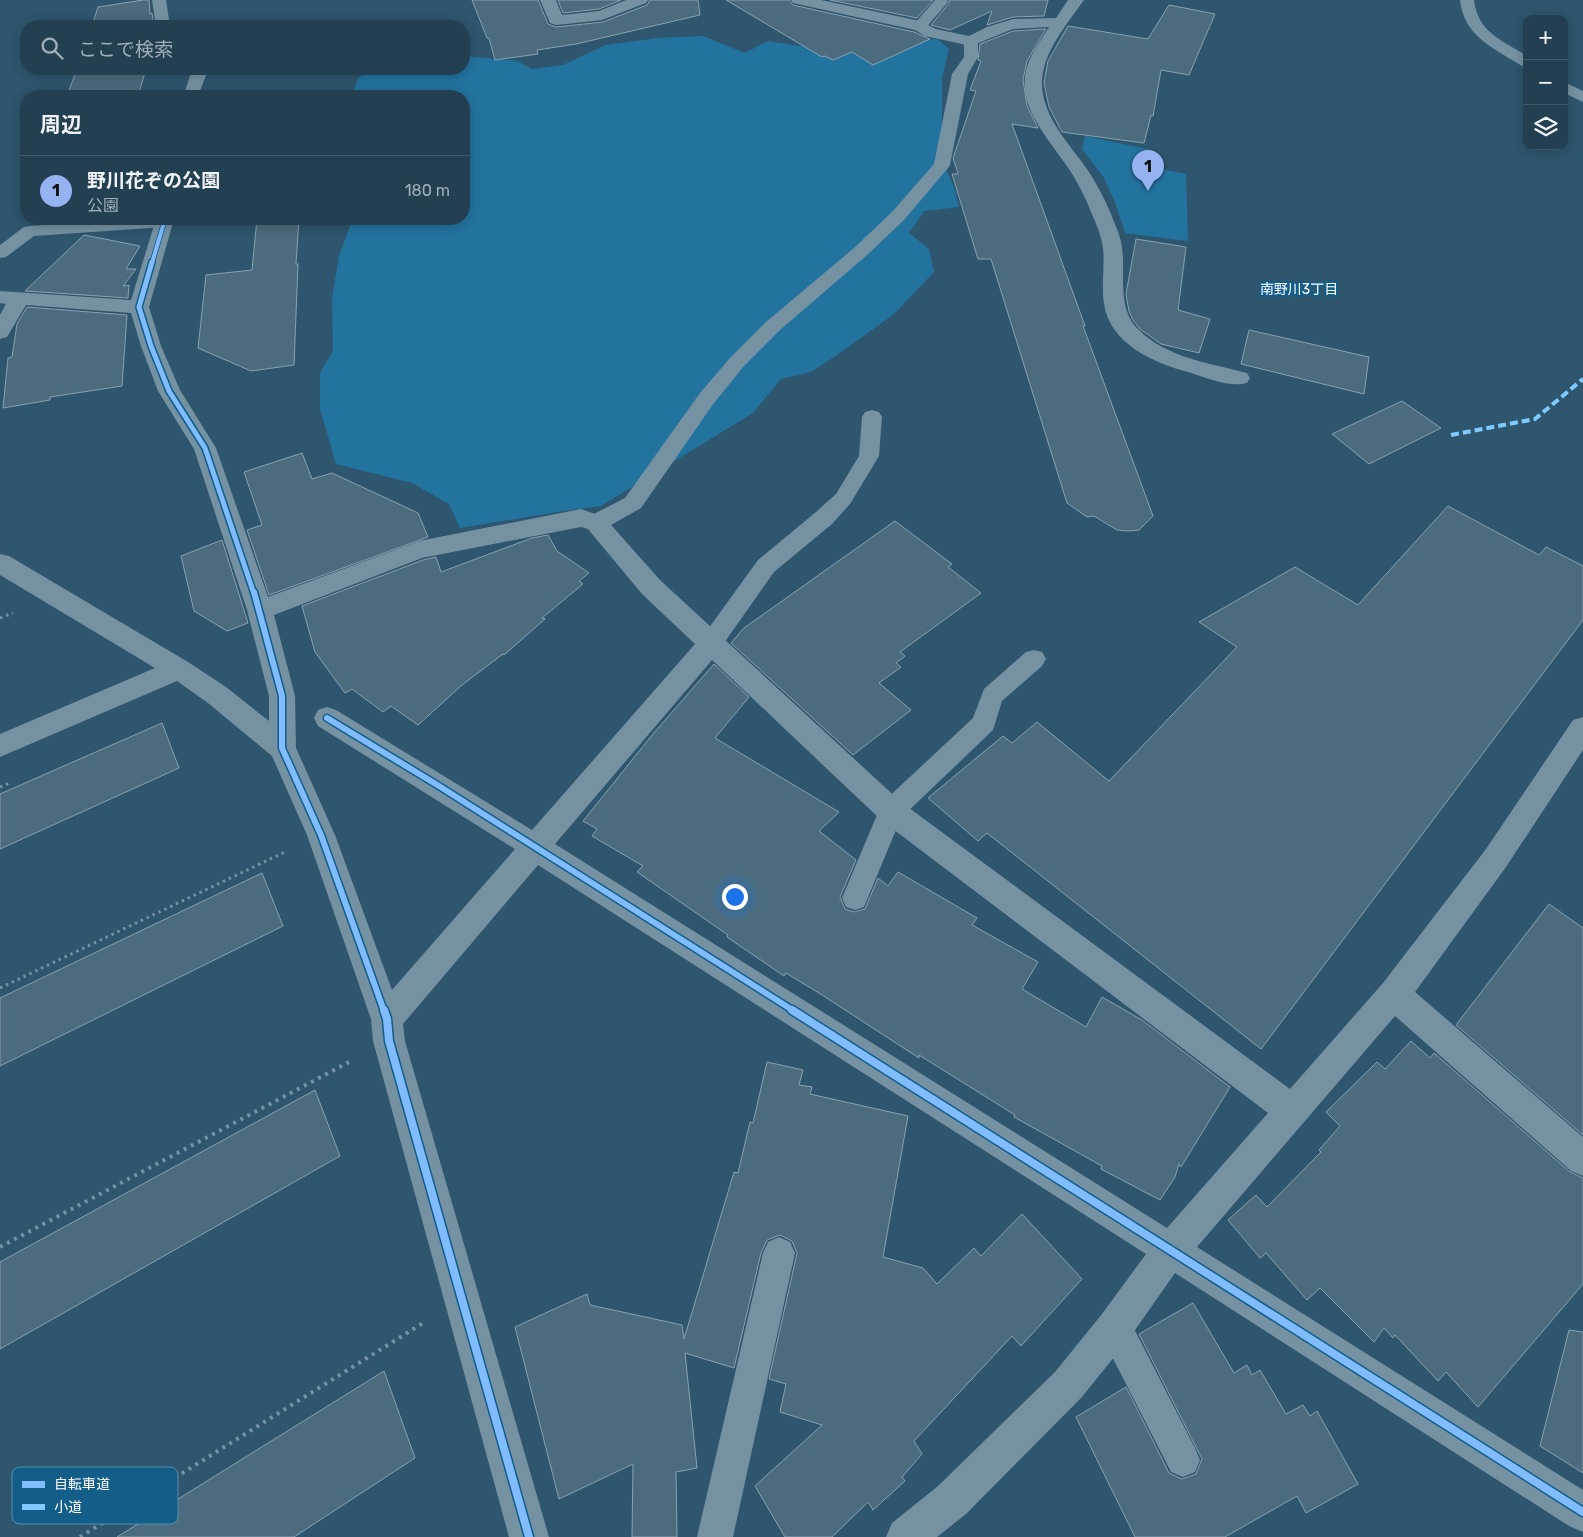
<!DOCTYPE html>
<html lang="ja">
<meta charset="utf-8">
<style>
:root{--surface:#224052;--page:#2a4759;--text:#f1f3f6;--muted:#a2afb8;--line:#3f5969;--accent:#95b2f1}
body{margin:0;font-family:Rubik,"Noto Sans JP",sans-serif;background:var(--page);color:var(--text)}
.controls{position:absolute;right:15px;top:15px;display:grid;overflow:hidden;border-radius:10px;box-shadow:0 2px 12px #0003}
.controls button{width:45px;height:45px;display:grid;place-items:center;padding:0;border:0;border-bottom:1px solid var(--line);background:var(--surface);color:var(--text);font:25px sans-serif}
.you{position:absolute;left:734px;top:896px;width:18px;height:18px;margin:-12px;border:4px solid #fff;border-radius:50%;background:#1a73e8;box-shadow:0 0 0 8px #1a73e833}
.badge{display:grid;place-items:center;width:32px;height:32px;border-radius:50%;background:var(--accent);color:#111;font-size:16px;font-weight:700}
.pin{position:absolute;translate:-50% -41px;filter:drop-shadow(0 1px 2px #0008)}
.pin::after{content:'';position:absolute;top:26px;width:18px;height:15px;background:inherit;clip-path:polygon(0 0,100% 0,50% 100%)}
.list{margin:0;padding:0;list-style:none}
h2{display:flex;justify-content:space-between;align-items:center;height:65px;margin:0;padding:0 20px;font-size:21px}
h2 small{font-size:16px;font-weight:400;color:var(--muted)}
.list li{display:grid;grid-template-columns:32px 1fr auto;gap:15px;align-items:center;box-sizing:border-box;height:70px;padding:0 20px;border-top:1px solid var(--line)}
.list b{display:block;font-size:19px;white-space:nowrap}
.list p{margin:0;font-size:16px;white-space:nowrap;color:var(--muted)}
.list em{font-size:16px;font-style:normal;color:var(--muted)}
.icon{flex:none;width:28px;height:28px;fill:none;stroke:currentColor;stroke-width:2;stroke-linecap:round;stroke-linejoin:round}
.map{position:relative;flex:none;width:1583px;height:1537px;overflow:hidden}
.search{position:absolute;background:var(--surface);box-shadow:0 2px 12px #0003;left:20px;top:20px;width:450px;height:55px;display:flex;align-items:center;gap:12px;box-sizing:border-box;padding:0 18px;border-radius:20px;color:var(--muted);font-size:19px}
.panel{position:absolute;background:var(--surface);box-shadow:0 2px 12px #0003;left:20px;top:90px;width:450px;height:135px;border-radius:20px}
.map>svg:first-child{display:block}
.green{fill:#23739f}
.building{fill:#4b6b7e;stroke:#88a2b1}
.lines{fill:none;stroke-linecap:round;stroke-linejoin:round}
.path-far1{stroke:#7592a3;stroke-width:3;stroke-dasharray:2.5 4;stroke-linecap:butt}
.path{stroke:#7592a3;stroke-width:4;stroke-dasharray:3 5;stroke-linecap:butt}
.service{fill:#7592a3;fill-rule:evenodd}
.minor{fill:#7592a3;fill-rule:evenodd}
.quiet{stroke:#80caff;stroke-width:4;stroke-dasharray:8 4;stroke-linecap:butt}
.cycleway-far3-casing{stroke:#135d89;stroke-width:5.5}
.cycleway-far2-casing{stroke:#135d89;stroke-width:8}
.cycleway-far1-casing{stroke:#135d89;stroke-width:9}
.cycleway-casing{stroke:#135d89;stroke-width:11}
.cycleway-far3{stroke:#80bcff;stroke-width:4}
.cycleway-far2{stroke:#80bcff;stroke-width:5}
.cycleway-far1{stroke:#80bcff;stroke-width:6}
.cycleway{stroke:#80bcff;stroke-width:8}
.labels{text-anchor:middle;stroke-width:4;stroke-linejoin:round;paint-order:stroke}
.far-neighbourhood-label{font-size:14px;fill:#fff;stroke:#135d89}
.key{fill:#135d89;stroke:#5a8eac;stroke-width:1}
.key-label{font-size:14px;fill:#fff}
</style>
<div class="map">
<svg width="1583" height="1537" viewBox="0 0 1583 1537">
<rect width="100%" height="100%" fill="#2e566e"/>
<g class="green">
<polygon points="703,36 745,53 768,41 799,46 848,46 937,39 949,49 942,78 942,159 954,187 959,207 924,211 909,233 929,249 934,272 894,314 837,355 811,372 781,379 753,413 601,506 564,511 460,528 449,504 412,483 336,464 320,409 320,373 333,351 332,299 339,256 351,223 353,219 464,219 464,96 359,96 352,94 359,77 378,69 437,71 440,69 464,69 464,56 517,61 532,69 563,65 606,45 658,38"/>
<polygon points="1085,136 1152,150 1147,166 1186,174 1188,241 1125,233 1116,205 1104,178 1082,149"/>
</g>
<g class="building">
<polygon points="143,0 149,0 150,14 152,13 154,26 92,26 98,7"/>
<polygon points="472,0 538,0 548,24 556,27 603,22 647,5 650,0 698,0 700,15 576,44 537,50 538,54 495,60 489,38 487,38"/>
<polygon points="558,0 621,0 599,9 563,13"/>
<polygon points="726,0 789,0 793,5 914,32 930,39 873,65 852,52 833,60 825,56 822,57"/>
<polygon points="830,0 933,0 917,18"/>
<polygon points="949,0 1048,0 1044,16 1013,17 987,25 992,11 950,30 931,25 949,3"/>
<polygon points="1169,5 1215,14 1189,75 1161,70 1153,116 1151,115 1144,143 1062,132 1049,107 1044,83 1048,61 1068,26 1148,39"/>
<polygon points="1046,29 1027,61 1023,80 1027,106 1038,128 1012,124 1085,326 1083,326 1153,516 1139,530 1128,531 1117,530 1094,516 1087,517 1067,503 991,259 978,259 952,174 958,174 953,158 976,91 970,90 981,61 978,60 980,44 1013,31"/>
<polygon points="77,69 146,69 138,96 67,96"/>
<polygon points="257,219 299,219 296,264 298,264 294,365 251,371 198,348 206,275 252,270"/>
<polygon points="84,235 140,246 126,269 136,269 123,286 129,285 128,298 25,291"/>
<polygon points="1136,239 1186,247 1178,310 1210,319 1199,353 1161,344 1140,329 1133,320 1129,311 1126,294"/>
<polygon points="27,307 127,315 122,386 50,397 50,400 3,408 8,358 12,357 17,324"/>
<polygon points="1249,330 1369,357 1364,394 1241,364"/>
<polygon points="1402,401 1441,428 1369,464 1332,434"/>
<polygon points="302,453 312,479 332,473 418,513 428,537 269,595 247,530 262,525 244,472"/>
<polygon points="1448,506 1539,555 1546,547 1583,566 1583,620 1261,1049 987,833 978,841 928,798 1003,736 1012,743 1037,722 1109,781 1237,647 1199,622 1295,567 1358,605"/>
<polygon points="895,521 952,564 948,567 981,593 900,652 905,656 896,663 901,667 879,683 911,710 853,755 731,643 744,628"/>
<polygon points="548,535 557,551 589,573 579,581 583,584 542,618 545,619 504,655 503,654 462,685 418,725 391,706 383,712 352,689 345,693 315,652 302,606 423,560 436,557 441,572 532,538"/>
<polygon points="222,540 248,623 227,631 194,611 181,556"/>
<polygon points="714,664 749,697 715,738 839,812 819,831 856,860 840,897 845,909 854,912 865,909 878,878 888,886 898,872 977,918 972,925 1038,962 1022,989 1086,1027 1102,997 1142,1020 1230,1087 1181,1167 1179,1164 1175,1177 1160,1200 1101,1169 1102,1166 1014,1117 1015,1115 919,1055 919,1058 819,993 786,973 784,976 727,937 728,935 637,872 643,866 592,836 597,829 583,821 653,734"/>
<polygon points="162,723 179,768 0,849 0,794"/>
<polygon points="262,873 283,926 0,1066 0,998"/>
<polygon points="1549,904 1583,928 1583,1135 1456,1025"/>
<polygon points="1411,1041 1430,1058 1434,1053 1570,1172 1583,1178 1583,1284 1478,1407 1446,1372 1438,1381 1395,1335 1393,1338 1384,1328 1374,1342 1320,1288 1307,1300 1266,1253 1260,1258 1228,1220 1256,1195 1267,1207 1321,1152 1319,1150 1340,1126 1326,1112 1377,1062 1385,1069"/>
<polygon points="767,1062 803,1070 799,1085 812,1087 810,1094 908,1116 883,1257 923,1268 937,1284 974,1248 981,1256 1022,1214 1082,1279 1021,1346 1012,1336 914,1441 922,1454 902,1477 905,1481 873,1510 868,1502 832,1537 785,1537 755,1486 822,1425 780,1412 786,1384 769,1379 797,1253 792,1241 780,1235 767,1240 761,1253 734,1368 685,1353 697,1468 676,1472 677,1537 632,1537 633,1464 559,1499 515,1327 587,1294 590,1305 682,1325 684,1339 734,1172 738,1173 750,1122 753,1123"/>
<polygon points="315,1090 340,1156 0,1349 0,1262"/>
<polygon points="1193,1303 1234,1373 1247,1365 1252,1375 1260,1370 1286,1414 1303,1405 1310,1416 1317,1411 1358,1484 1306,1513 1297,1496 1225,1537 1135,1537 1076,1417 1126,1387 1169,1473 1182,1479 1196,1474 1202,1459 1139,1334"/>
<polygon points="1569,1330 1583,1332 1583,1473 1540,1446"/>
<polygon points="384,1371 415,1458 294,1537 117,1537"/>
</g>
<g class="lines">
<g class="path-far1">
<polyline points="0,618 13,613"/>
<polyline points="0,787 12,782"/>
<polyline points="0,988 287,851"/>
</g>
<g class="path">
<polyline points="0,1247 353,1060"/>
<polyline points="80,1537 423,1323"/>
</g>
<g class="service">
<polygon points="152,0 166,0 170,26 156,26"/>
<polygon points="935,0 947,0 948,2 925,29 915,29 913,26 915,23"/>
<path d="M1460,0h14c4,33 28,40 53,56v11l-5,-1c-28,-18 -58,-29 -62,-66z"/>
<polygon points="971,37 976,38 978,41 978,57 968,74 950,165 948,168 904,220 866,256 780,330 744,366 714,403 641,508 604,529 596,531 588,529 585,523 588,517 625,498 700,393 730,358 766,322 854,248 892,212 934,164 952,74 964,57 964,41 966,38"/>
<polygon points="189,69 204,69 207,73 198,96 186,96 184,94 191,73"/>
<polygon points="1564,82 1583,91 1583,102 1564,93"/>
<polygon points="135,219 170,219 173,222 170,226 164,227 34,236 6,257 0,258 0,245 24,227 30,226"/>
<polygon points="872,410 879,412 882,417 879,456 850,504 832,524 774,572 719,650 711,652 703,650 699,643 703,636 758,560 816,512 836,494 859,456 862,417 865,412"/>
<polygon points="1034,650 1042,652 1046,659 1042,666 1002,701 993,730 901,818 864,907 855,910 846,907 842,898 882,803 973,718 984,689 1026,652"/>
<polygon points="779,1237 790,1242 795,1253 733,1537 697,1537 763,1253 768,1242"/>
<polygon points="1115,1311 1127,1315 1195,1448 1200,1460 1195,1472 1183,1477 1171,1472 1103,1339 1099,1327 1103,1315"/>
</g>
<g class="minor">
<polygon points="540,0 556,0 562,15 599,11 626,0 648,0 646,3 602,20 556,25 550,23"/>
<path d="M791,0h30l99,21 16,8 33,7 18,-9 26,-8 43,-1 12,-18h16c-17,24 -42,53 -42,83 0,35 29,62 47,89 10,16 19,33 25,50 4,9 7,17 8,26 4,28 -6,60 17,82 28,28 71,33 108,43l3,5 -3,5c-18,5 -42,-6 -59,-11 -34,-9 -78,-28 -84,-68 -3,-18 1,-38 -1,-56 -2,-13 -7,-25 -12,-36 -7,-18 -16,-35 -27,-50 -19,-28 -48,-58 -37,-95 4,-14 15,-28 22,-40l-36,2 -42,17 -46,-10 -10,-6 -122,-27z"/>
<polygon points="192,89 198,90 201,94 199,96 183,96 186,90"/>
<path d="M156,219h18l-25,88 12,39 19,44 36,58 52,149 151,-56 162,-32 23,8 56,63 241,222 389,287 93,-106 103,-134 87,-129 10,-3v33l-77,117 -91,125 168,145v39l-12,-5 -176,-155 -198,231 386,243v42l-14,-6 -394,-253 -47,67 -47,58 -115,116 -29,23h-51l6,-14 46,-37 117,-114 47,-58 44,-60 -608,-389 -135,159 2,17 144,496h-40l-136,-496 -2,-22 -64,-184 -35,-79 -64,-53 -31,-22 -177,76v-23l155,-66 -155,-93v-21l9,2 179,106 38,25 43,34v-25l-22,-86 -53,-161 -36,-58 -17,-45 -10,-33 -105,-8 -19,32 -7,2v-24l6,-11 -6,-1v-12l131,9zM581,527l7,2 54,65 53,50 -163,186 -196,-120 -9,-3 -9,3 -4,8 4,8 197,123 -123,141 -57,-155 -39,-87 -1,-52 -21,-81 148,-57zM712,660l169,160 387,293 -101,115 -612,-384z"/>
</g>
<polyline class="quiet" points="1451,435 1535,419 1583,379"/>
<defs>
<polyline id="cycleway-far3" points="152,263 165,219"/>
<polyline id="cycleway-far2" points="152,262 139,307 151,346 169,391 205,448 254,594"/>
<g id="cycleway-far1">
<polyline points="254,592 282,696 282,748 321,835 384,1011"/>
<polyline points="327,718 439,786 794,1011"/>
</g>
<g id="cycleway">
<polyline points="384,1010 387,1019 389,1041 529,1537"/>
<polyline points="792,1010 1583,1512"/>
</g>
</defs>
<use href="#cycleway-far3" class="cycleway-far3-casing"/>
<use href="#cycleway-far2" class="cycleway-far2-casing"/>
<use href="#cycleway-far1" class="cycleway-far1-casing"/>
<use href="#cycleway" class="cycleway-casing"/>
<use href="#cycleway-far3" class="cycleway-far3"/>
<use href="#cycleway-far2" class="cycleway-far2"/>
<use href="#cycleway-far1" class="cycleway-far1"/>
<use href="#cycleway" class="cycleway"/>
</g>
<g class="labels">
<g class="far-neighbourhood-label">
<text x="1299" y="294">南野川3丁目</text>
</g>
</g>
<rect x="12" y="1467" width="166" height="57" rx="8" class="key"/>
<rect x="22" y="1481" width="23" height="7" fill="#80bcff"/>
<rect x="22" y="1504" width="23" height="6" fill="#80caff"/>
<g class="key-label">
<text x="54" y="1489">自転車道</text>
<text x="54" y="1512">小道</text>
</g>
</svg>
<div class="controls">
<button>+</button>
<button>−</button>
<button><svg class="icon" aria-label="layers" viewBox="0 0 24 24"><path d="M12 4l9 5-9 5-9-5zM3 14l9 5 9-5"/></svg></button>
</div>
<div class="you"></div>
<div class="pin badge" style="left:1148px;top:191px">1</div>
<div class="search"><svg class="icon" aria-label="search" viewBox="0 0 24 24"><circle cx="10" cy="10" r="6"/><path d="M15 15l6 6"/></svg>ここで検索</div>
<section class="panel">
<h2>周辺<small></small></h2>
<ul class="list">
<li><span class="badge">1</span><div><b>野川花ぞの公園</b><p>公園</p></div><em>180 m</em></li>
</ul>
</section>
</div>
